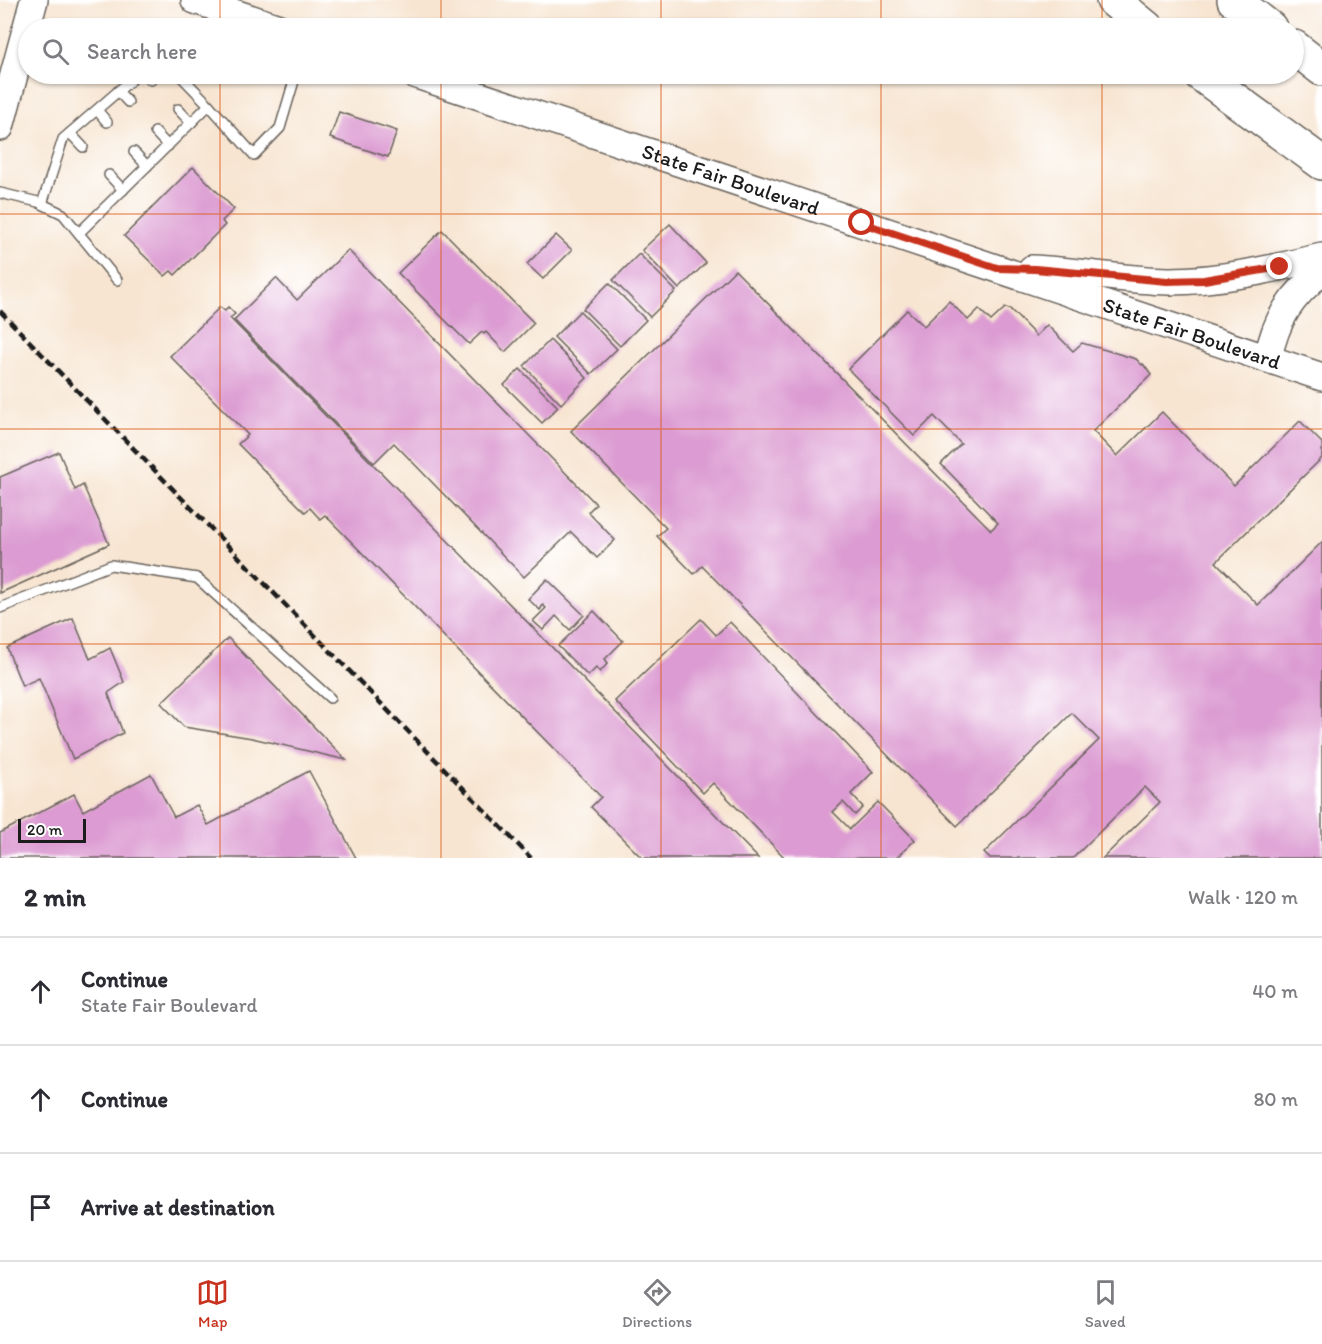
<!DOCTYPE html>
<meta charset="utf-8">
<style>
:root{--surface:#fff;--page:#f2f2f3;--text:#2b2b33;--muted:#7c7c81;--line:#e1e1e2;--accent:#c8321e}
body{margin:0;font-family:Itim,sans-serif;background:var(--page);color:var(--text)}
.scale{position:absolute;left:18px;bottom:15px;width:68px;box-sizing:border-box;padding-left:6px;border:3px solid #1c1c1c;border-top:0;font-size:16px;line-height:21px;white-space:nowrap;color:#1c1c1c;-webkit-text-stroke:4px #fff;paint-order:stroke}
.stop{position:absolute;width:18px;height:18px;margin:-14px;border:4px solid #c8321e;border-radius:50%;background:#fff}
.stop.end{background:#c8321e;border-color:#fff;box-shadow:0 2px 6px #0008}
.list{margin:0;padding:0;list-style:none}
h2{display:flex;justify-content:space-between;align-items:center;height:78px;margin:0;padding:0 24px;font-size:26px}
h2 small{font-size:20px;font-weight:400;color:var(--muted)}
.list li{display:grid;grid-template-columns:39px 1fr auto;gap:18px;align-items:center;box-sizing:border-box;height:108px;padding:0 24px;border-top:2px solid var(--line)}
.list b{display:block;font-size:22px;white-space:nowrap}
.list p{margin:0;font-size:20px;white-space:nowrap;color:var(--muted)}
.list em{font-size:20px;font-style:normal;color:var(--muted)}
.icon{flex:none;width:33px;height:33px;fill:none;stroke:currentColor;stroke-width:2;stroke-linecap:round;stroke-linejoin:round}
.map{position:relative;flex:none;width:1322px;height:858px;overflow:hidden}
.search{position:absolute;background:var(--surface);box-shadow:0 2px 4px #0004;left:18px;right:18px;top:18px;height:66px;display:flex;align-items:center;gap:15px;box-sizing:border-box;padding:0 21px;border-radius:33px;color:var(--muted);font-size:22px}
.sheet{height:402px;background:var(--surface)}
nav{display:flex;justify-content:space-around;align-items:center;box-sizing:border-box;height:84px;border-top:2px solid var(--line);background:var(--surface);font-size:16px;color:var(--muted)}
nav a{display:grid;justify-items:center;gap:3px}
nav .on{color:var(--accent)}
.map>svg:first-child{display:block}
.building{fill:#dc9bd2}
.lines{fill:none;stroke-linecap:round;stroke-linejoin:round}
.service-casing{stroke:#69625b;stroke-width:12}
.secondary-casing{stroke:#69625b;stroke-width:30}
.motorway-casing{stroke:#69625b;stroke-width:36}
.service{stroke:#fff;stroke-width:9}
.secondary{stroke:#fff;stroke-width:27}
.motorway{stroke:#fff;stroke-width:33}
.rail{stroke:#1c1c1c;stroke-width:4.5;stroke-dasharray:9 4.5;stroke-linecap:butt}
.route{stroke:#c8321e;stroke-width:8}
.grid{fill:none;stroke:#de560d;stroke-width:1.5;stroke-opacity:0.55}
.labels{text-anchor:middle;stroke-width:4.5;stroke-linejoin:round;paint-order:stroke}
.street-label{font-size:21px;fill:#1c1c1c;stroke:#fff}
</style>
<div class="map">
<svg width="1322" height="858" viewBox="0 0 1322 858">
<rect width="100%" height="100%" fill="#fff"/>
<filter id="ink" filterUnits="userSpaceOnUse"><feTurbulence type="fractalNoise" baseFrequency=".0167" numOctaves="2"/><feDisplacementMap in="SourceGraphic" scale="12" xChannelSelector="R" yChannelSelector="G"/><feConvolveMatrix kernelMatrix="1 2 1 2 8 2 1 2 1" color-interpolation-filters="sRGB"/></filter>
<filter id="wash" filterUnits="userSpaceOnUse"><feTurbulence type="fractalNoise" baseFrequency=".008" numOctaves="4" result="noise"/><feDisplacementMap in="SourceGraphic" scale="24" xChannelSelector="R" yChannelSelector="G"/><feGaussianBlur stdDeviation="1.35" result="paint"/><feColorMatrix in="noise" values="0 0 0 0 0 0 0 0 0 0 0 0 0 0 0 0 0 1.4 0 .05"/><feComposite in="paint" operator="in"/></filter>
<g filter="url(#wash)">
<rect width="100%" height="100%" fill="#f7e5d1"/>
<g id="blocks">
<g class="building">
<polygon points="339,112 397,131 388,157 330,138"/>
<polygon points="193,167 234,209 222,221 225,225 175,275 171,271 165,276 124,236"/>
<polygon points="670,224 706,263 679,289 642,250"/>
<polygon points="442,230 534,323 505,352 486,332 484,334 482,332 469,344 398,273"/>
<polygon points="556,235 572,250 543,279 527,264"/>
<polygon points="348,250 596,504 588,512 615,540 597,558 571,532 524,577 394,443 374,463 234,320 276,278 297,300"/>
<polygon points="639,254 676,291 650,317 613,280"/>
<polygon points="735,270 991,530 998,523 941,464 961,444 934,416 914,436 848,369 907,310 924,326 949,301 968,320 979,309 991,321 1005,308 1010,309 1036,336 1047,325 1073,351 1082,343 1136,359 1142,365 1143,364 1151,375 1093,431 1117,456 1162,412 1234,486 1300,421 1322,443 1322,458 1216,562 1258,605 1322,542 1322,858 1103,858 1160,802 1145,787 1073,858 989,858 984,853 1099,740 1072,713 957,826 702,566 694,574 657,536 666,528 571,431"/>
<polygon points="609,283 646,320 620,346 583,309"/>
<polygon points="220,307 225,311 228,307 235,314 230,318 758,858 642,858 591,807 601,797 325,515 320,519 310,508 305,512 238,444 248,435 170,356"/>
<polygon points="580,311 617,349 591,374 554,337"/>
<polygon points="550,340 587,378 561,404 524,366"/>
<polygon points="520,369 558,407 542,423 504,385"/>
<polygon points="59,452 75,490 83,485 109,544 0,593 0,477"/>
<polygon points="547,579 584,615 570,630 556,616 543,630 533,621 546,608 543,605 540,610 528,599"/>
<polygon points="594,611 623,641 605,659 608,663 600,672 596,668 588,676 558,646"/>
<polygon points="73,618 90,659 110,648 124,682 108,693 123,733 73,759 39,678 22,686 7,648"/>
<polygon points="701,619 716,635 730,622 873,772 851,794 863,807 855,815 843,802 833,812 850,829 878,802 915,840 896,858 785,858 713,783 703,793 615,701"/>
<polygon points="228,638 346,760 252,738 184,727 161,703"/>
<polygon points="309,771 356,858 0,858 0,833 74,794 83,811 151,774 174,817 197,805 208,825"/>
</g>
</g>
</g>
<g filter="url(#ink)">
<use href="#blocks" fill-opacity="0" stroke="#69625b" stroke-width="1.5"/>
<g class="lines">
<defs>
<g id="service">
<polyline points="145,74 151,80"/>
<polyline points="118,91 128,102"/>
<polyline points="209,105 254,155 280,128 296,74"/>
<polyline points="178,109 191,123"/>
<polyline points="97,110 107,122"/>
<polyline points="155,132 168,146"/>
<polyline points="70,133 83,147"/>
<polyline points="134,152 147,166"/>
<polyline points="109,175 123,190"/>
<polyline points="0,193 38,202 63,214 117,280"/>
<polyline points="42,204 63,139 138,74"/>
<polyline points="79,233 209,105 179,74"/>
<polyline points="0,608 111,565 197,578 330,698"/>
</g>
<g id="secondary">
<polyline points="195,0 279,28"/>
<path id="s1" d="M414,74l908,303"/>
<polyline points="0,127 34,0"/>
<path d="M1032,269c46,2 91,11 137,12 52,0 103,-12 153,-24"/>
<path d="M1268,358c8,-40 23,-61 54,-87"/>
</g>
<g id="motorway">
<polyline points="211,0 222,9"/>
<polyline points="1113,0 1147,28"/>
<polyline points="1234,0 1270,28"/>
<polyline points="1294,47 1322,69"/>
<polyline points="1200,74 1322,163"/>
</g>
</defs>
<use href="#service" class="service-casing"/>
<use href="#secondary" class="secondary-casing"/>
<use href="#motorway" class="motorway-casing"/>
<use href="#service" class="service"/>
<use href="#secondary" class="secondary"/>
<use href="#motorway" class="motorway"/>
<polyline class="rail" points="0,311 531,858"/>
</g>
</g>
<g class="lines" filter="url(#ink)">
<polyline class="route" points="862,223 997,268 1035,269 1167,281 1204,280 1280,267"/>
</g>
<path class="grid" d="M220,0v28M441,0v28M661,0v28M881,0v28M1102,0v28M220,74v784M441,74v784M661,74v784M881,74v784M1102,74v784M0,214h1322M0,429h1322M0,644h1322"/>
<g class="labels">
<g class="street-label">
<text dy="7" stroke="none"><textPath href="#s1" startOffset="334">State Fair Boulevard</textPath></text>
<text dy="7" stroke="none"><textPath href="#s1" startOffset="820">State Fair Boulevard</textPath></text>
</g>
</g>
</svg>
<div class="scale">20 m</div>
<div class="stop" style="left:862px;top:223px"></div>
<div class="stop end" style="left:1280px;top:267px"></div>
<div class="search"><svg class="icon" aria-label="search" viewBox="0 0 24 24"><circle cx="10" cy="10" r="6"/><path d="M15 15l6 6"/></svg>Search here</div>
</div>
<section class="sheet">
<h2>2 min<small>Walk · 120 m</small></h2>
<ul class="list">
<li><svg class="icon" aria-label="ahead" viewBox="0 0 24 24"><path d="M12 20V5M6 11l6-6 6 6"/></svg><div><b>Continue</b><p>State Fair Boulevard</p></div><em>40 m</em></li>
<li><svg class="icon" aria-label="ahead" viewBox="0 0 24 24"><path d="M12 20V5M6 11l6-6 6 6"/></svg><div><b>Continue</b></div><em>80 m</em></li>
<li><svg class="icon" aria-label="arrive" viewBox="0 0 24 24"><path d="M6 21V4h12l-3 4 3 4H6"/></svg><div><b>Arrive at destination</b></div></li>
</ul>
</section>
<nav>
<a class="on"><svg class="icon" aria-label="map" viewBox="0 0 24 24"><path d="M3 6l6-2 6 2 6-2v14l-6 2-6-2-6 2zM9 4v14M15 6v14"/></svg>Map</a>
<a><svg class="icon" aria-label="directions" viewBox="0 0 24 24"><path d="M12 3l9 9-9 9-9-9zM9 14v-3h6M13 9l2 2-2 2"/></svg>Directions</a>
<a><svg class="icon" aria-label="saved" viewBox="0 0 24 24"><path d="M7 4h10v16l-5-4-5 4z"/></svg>Saved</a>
</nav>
